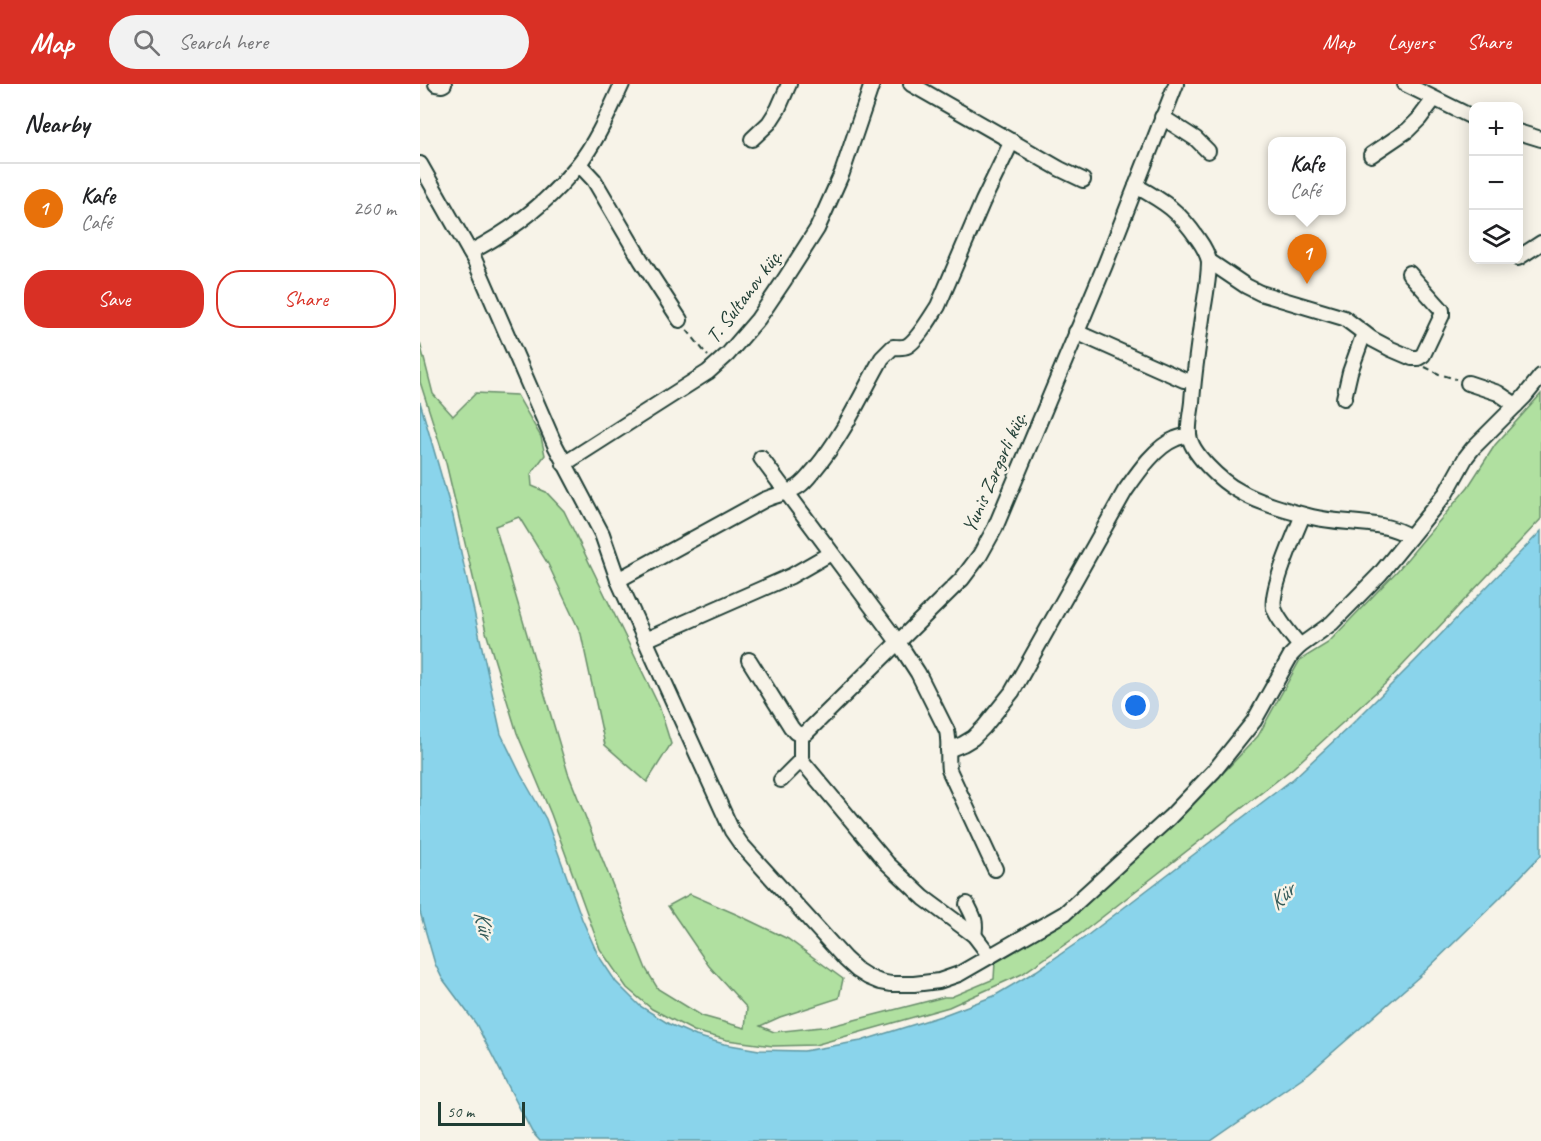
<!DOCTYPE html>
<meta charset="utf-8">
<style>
:root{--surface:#fff;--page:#f2f2f2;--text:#202124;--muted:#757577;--line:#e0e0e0;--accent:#d93025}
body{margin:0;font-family:Caveat,sans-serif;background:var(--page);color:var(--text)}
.controls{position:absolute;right:18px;top:18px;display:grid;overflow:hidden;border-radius:12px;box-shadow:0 3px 15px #0003}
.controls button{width:54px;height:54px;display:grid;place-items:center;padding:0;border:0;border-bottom:2px solid var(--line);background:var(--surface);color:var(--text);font:30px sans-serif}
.scale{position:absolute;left:18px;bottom:15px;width:87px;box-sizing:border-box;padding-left:6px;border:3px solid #1f3d34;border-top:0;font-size:16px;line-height:21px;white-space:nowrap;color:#1f3d34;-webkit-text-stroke:4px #f7f3e8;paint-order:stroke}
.you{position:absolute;left:716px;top:622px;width:21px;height:21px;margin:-15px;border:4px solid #fff;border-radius:50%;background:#1a73e8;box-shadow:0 0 0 9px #1a73e833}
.badge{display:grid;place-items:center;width:39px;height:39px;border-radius:50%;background:var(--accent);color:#fff;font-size:20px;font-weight:700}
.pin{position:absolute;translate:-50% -50px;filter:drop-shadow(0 2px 3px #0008)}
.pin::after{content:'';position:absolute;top:32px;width:21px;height:18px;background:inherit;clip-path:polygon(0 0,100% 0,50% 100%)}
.popup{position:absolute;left:848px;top:53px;width:78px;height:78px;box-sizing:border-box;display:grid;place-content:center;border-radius:12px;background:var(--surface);filter:drop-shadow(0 2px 4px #0005);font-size:20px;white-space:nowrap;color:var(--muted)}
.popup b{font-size:22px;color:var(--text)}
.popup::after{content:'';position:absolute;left:50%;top:100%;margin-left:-12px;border:12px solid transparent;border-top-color:var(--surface)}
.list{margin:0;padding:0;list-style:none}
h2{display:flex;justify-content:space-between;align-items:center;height:78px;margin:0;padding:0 24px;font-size:26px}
h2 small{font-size:20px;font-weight:400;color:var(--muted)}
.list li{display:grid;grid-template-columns:39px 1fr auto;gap:18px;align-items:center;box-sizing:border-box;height:90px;padding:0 24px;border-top:2px solid var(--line)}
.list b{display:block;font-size:22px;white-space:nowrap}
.list p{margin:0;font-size:20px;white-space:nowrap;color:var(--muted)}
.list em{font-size:20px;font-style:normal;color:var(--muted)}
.actions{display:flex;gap:12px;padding:18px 24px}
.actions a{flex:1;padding:14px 0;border:2px solid var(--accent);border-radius:24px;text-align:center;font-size:21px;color:var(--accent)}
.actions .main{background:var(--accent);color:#fff}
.icon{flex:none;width:33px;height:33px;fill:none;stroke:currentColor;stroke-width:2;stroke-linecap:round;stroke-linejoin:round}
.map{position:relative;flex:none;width:1121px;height:1057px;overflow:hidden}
header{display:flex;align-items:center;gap:36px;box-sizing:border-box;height:84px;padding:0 30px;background:var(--accent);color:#fff}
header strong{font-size:28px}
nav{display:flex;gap:33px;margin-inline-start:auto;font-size:21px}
.search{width:420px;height:54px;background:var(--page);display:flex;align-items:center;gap:15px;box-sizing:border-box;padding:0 21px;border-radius:33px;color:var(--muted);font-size:22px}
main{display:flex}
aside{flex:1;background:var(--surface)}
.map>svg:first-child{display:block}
.green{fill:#b0e0a0;stroke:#688e6a;stroke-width:1.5}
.water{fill:#8ad4eb;stroke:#5f98a2;stroke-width:1.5}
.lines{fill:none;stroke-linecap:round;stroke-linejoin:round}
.minor-casing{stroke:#1f3d34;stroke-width:18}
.path{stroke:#1f3d34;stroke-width:2;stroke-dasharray:6 4.5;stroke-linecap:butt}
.minor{stroke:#f7f3e8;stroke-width:14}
.labels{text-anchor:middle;stroke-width:5;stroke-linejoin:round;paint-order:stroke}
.street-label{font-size:21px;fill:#1f3d34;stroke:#f7f3e8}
.water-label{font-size:22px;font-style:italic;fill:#345b59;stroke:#f7f3e8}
</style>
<header>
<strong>Map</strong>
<div class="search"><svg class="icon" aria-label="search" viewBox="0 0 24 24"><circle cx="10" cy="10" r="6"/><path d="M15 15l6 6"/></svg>Search here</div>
<nav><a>Map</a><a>Layers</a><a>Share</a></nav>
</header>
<main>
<aside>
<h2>Nearby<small></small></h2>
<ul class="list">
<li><span class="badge" style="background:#e8710a">1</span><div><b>Kafe</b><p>Café</p></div><em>260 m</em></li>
</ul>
<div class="actions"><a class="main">Save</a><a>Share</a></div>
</aside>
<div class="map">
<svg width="1121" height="1057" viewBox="0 0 1121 1057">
<rect width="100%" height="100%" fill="#f7f3e8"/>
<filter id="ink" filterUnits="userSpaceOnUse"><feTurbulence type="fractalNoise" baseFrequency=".0167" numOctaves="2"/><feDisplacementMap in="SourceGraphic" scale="12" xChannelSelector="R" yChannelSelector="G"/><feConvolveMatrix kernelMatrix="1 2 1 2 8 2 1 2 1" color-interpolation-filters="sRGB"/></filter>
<g filter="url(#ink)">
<polygon class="green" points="0,259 13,310 33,332 56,309 97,311 121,353 125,371 111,390 112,402 126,408 144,427 239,622 251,660 227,698 185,661 161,550 128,480 99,433 75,442 148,689 226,885 238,905 282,932 325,944 327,924 289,882 248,822 270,810 318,831 368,855 423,895 419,914 360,933 340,942 354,948 411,942 524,913 531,913 574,895 575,878 651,834 808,684 838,652 880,576 908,559 978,486 1048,403 1075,361 1121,310 1121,435 966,599 873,684 663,848 602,890 529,923 395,961 353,962 307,956 274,947 232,925 207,904 180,865 131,730 97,649 66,548 26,379 0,298"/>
<polygon class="water" points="0,318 33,432 81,650 101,691 126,735 162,835 178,871 196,898 220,922 249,940 276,952 304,960 339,966 384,967 441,957 521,932 574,912 616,887 664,854 873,695 931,641 996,576 1121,447 1121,771 1079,815 1001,891 889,989 791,1057 120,1057 112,1048 56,940 22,894 15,880 0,828"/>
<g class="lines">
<defs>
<g id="minor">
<polyline points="16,0 22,1 24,0"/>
<polyline points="491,0 640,85 663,96"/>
<polyline points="985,0 1054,34"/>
<polyline points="742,33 776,55 788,67"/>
<polyline points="1098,48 1121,55"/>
<polyline points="332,55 349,39 358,25 369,0"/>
<polyline points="951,71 988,46 999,35 1014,15"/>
<polyline points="0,80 55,177 135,361 182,450 198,496 312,747 321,760 425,875 437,886 448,893 460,898 471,900 494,900 519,897 539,890 645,829 750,733 794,687 834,637 871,571 880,562 912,539 960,490 1026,409 1046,373 1053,364 1104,313 1121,292"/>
<polyline points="159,80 174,96 221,176 260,236"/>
<path d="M716,102c29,16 43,25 62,53 5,7 9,13 11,22 0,16 -3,33 -6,50 -4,30 -9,60 -11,91 -1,10 -4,22 -3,32 1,19 33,48 50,57 18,11 52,21 73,26 31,8 71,2 98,20"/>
<path d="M50,168c41,-21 79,-51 108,-87 19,-24 31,-53 44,-81"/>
<polyline points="1098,174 1121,159"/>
<polyline points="789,177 826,202 840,209 924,234 952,255 971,265 992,274 998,274 1003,271 1022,231 1022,226 989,189"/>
<polyline points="656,248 764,296 773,297"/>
<polyline points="1048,299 1078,309 1096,321"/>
<polyline points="924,314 930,288 944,249"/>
<path d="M341,374l137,184 20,31 29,58c3,13 0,26 2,39l46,99"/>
<polyline points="144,380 288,288 308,270 338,235 365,195 397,145 422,89 452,0"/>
<path d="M198,496l146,-80c11,-5 25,-7 35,-14 6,-4 11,-11 16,-17 28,-33 46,-74 67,-111l11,-11c4,0 10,1 14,-1 10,-5 25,-31 31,-40l45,-105 29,-60"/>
<polyline points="225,556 371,492 411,469"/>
<path d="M880,562c-8,-10 -23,-27 -26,-38 -4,-18 21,-74 29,-93"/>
<polyline points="329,576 371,643 375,648 381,651 386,649 542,495 560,471 575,444 685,181 756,0"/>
<polyline points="381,651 381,676 467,779 504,814 554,851 570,872"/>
<path d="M528,666l15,-6 10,-6 11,-11 28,-35 113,-201c12,-17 30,-44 50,-52 4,-2 10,-3 14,-4"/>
<polyline points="361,696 381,676"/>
<path d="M547,820c6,12 10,17 7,31"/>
</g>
</defs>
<use href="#minor" class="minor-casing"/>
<g class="path">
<polyline points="267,246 288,272"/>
<polyline points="1005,283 1019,290 1036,295"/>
</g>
<use href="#minor" class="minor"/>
</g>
</g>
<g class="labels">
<g class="street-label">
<text transform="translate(324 212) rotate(-53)" y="7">T. Sultanov küç.</text>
<text transform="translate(574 388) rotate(-66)" y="7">Yunis Zərgərli küç.</text>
</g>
<g class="water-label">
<text transform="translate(861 812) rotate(-45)" y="8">Kür</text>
<text transform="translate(65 840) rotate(76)" y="8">Kür</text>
</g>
</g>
</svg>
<div class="controls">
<button>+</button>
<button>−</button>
<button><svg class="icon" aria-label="layers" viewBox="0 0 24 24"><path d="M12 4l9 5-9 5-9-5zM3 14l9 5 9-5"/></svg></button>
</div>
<div class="scale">50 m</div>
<div class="you"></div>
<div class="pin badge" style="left:887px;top:200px;background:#e8710a">1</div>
<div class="popup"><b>Kafe</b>Café</div>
</div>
</main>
